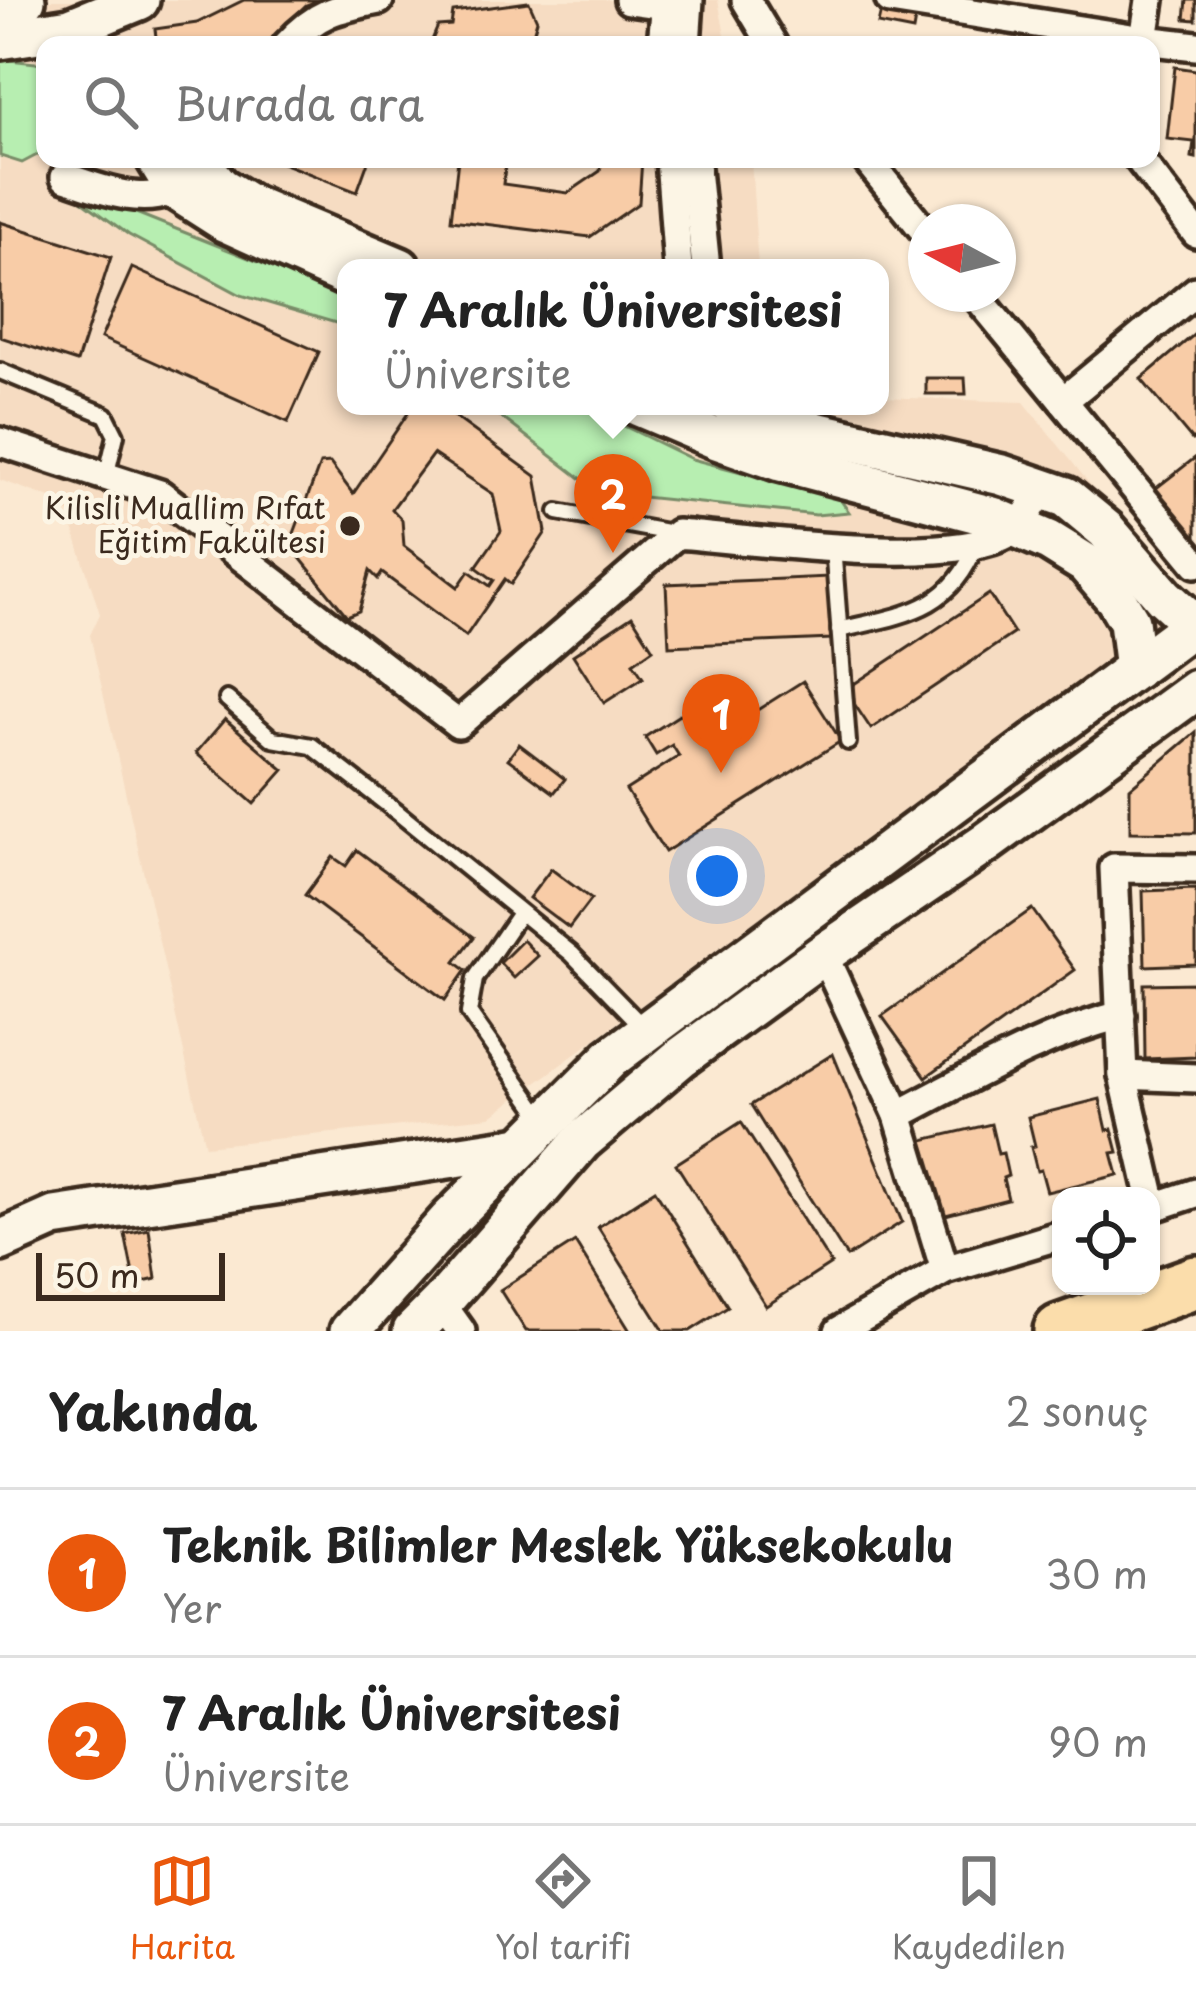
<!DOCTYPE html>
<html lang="tr">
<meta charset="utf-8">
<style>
:root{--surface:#fff;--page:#f6f6f6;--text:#222;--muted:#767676;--line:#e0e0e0;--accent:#ea580c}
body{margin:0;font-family:"Playpen Sans",sans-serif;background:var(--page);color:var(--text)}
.controls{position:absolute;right:36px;bottom:36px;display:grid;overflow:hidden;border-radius:24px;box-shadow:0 3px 9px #0004}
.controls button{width:108px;height:108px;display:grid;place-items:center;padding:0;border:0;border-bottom:3px solid var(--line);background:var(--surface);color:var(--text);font:60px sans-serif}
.compass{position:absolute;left:908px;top:204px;width:108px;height:108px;border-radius:50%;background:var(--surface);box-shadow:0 3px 9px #0004;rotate:277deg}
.scale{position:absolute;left:36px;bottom:30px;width:189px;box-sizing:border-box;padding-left:12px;border:6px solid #3b2a1e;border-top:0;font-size:33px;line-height:42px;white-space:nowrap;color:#3b2a1e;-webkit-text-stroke:9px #fcf5e5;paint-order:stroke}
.you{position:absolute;left:717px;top:876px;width:42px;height:42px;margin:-30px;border:9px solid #fff;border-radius:50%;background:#1a73e8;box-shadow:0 0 0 18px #1a73e833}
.badge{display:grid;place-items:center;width:78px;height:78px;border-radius:50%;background:var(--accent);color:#fff;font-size:39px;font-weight:700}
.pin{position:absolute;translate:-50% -99px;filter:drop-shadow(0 3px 6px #0008)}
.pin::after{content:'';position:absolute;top:63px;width:42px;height:36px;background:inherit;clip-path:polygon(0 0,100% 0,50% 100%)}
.popup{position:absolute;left:337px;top:259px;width:552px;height:156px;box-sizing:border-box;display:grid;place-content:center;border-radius:24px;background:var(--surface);filter:drop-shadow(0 3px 9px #0005);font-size:39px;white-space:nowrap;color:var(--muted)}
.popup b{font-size:45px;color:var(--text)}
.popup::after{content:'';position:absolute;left:50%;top:100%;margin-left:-24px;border:24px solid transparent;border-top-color:var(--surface)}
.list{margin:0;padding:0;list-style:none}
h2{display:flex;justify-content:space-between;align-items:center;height:156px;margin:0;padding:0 48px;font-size:51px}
h2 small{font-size:39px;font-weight:400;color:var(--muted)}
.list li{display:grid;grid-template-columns:78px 1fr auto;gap:36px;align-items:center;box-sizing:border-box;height:168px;padding:0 48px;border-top:3px solid var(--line)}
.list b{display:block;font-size:45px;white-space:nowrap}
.list p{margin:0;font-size:39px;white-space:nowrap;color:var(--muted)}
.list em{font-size:39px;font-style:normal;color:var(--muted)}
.icon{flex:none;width:66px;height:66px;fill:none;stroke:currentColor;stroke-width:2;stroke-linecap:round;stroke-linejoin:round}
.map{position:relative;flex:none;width:1196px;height:1331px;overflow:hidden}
.search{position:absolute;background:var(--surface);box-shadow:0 3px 9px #0004;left:36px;right:36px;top:36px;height:132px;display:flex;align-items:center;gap:30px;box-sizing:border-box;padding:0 42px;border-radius:24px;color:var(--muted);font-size:45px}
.sheet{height:492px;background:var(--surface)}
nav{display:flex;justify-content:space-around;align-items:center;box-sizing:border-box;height:168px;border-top:3px solid var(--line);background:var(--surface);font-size:33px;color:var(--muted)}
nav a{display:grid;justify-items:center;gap:6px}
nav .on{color:var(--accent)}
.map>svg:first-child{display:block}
.built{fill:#f6dcc2}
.green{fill:#b7eeb1;stroke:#798c68;stroke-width:3}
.building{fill:#f8cca7;stroke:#3b2a1e;stroke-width:3;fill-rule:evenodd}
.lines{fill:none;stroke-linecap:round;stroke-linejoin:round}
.lane-casing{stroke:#3b2a1e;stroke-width:22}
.street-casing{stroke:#3b2a1e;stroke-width:36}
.secondary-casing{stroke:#3b2a1e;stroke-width:48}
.highway-casing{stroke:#3b2a1e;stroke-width:60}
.lane{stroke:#fcf5e5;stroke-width:14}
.street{stroke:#fcf5e5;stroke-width:27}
.secondary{stroke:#fcf5e5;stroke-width:39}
.highway{stroke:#fbddab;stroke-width:51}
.poi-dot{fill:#3b2a1e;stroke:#fcf5e5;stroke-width:4.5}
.labels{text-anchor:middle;stroke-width:10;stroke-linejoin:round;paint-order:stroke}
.poi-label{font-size:30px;fill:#3b2a1e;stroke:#fcf5e5;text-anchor:end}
</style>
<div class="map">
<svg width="1196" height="1331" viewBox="0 0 1196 1331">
<rect width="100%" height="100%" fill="#fbe9d2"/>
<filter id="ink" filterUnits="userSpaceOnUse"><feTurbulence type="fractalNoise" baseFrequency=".00833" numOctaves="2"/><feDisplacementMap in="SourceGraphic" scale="24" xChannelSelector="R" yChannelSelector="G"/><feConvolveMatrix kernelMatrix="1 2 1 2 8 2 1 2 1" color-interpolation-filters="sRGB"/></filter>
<g filter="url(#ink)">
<polygon class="built" points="0,0 718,0 727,45 45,45 45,159 751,159 758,268 346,268 346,406 880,406 880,397 1024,402 1185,603 490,1117 205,1146 90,635 100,614 65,503 0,480"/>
<g class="green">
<polygon points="0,59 45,64 45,155 39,154 22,163 0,156"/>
<polygon points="66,189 126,209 346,297 346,326 241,295 129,235"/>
<polygon points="487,406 583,406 692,459 839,498 849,512 816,515 643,497 592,487"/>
</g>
<g class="building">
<polygon points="244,0 321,0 306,5 265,45 157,45 155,29 197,23"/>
<polygon points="1187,0 1196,0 1196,20 1185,19"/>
<polygon points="529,2 537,20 530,45 430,45 438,26 451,25 453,12"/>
<polygon points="882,7 916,14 913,31 878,24"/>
<polygon points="1175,67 1196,70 1196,158 1192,157 1194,142 1167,139"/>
<polygon points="284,159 369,159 357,192 282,163"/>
<polygon points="458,159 506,159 503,184 568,193 600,171 602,159 642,159 639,203 590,237 451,220"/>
<polygon points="0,222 111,257 77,362 0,337"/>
<polygon points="132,268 319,352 288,422 101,338"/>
<polygon points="1196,333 1196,437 1192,440 1141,379"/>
<polygon points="926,378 965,378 966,394 926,394"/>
<path d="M413,406h27l96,70 10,56 -35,52 -6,-5 -39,57 -84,-63 -4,6 -8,-8 -11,40 -12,5 -50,-62 -4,-18 27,-72 10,-1 23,31zM433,454l60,40 8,37 -25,36 18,13 -4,6 -21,-15 -11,16 -54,-41 -2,-26 -10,-11z"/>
<polygon points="1196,457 1196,541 1155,489"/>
<polygon points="829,577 832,639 669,646 666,584"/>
<polygon points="989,594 1014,633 871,729 845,690"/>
<polygon points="632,616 653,649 633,663 643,678 604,703 573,655"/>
<polygon points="803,681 841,741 665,852 626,790 679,756 672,745 656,755 645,737 698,703 711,724 703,729 710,740"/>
<polygon points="225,719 284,770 254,804 196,753"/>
<polygon points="1196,732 1196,833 1130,832 1130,788"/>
<polygon points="519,744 565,779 554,793 508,759"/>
<polygon points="357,850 474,937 455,962 466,970 445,1000 305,895 333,857 346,866"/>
<polygon points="551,869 591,899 569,928 529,898"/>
<polygon points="1196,889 1196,964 1145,966 1143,891"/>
<polygon points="1032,909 1075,970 926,1077 882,1016"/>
<polygon points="523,940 538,956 514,978 500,963"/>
<polygon points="1196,983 1196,1057 1145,1059 1144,984"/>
<polygon points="833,1054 902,1222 847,1257 751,1105"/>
<polygon points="1100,1099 1107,1130 1112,1129 1118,1152 1112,1153 1118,1175 1047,1192 1041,1170 1037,1171 1031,1147 1035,1146 1028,1117"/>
<polygon points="741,1122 831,1264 766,1306 676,1164"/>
<polygon points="991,1124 998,1154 1003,1153 1008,1176 1003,1178 1008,1199 938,1217 919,1141"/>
<polygon points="655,1190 728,1307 690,1331 664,1331 598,1227"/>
<polygon points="149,1229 156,1279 135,1284 125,1234"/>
<polygon points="575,1242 630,1331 526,1331 500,1290"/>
</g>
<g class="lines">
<defs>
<g id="lane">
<polyline points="0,371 106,415 116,435 106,477"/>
<polyline points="558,512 677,534"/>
<polyline points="833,546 848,742"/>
<path d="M839,630c62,-15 112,-18 137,-85"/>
<polyline points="227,699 273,739 312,746 397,812 572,954 644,1028"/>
<polyline points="520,913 475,979 469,1013 543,1118"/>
</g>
<g id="street">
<polyline points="629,0 665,5"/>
<polyline points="746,0 773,45"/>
<polyline points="890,0 1144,40 1144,45"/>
<polyline points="1150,0 1144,40 1196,46"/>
<path d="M287,45c30,-33 50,-37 92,-45"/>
<polyline points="662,45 666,0"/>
<polyline points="686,45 689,0"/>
<polyline points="670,159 678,268"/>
<polyline points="695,159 706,268"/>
<polyline points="866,159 926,233"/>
<polyline points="1139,159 1196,233"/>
<path d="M65,177c39,13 89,35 122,3"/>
<polyline points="975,294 1196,563"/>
<polyline points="1063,401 1196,291"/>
<path d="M0,442l160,52 298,230 219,-190c76,6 271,34 332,-1 14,-9 25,-31 34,-44"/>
<polyline points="823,954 898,1115 945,1270"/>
<polyline points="1123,1075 1196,1078"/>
<path d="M898,1115c72,-37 143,-80 223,-100"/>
<polyline points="1151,1196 1123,1075 1114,868 1196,869"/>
<polyline points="1151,1208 1196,1193"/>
<polyline points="441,1303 461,1331"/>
<polyline points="839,1331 945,1270 1061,1235"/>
</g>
<g id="secondary">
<polyline points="0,2 25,0"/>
<polyline points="0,39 70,28 139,0"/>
<polyline points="157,159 176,190 226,222 346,276"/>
<polyline points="197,159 220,187 250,205 400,268"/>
<polyline points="639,406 717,439 780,461 993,517 1049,541 1086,564 1116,599 1129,621 1135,669"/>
<polyline points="732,406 759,419 1002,475 1066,497 1106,530 1164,597 1194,624"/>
<polyline points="0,1241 54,1217 521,1147"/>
<polyline points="350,1331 449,1220 611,1058 1196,623"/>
<polyline points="413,1331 441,1303 582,1141 680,1058 823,954 986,843 1196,690"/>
</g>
<polyline id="highway" points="1060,1331 1196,1282"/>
</defs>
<use href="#lane" class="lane-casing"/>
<use href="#street" class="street-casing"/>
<use href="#secondary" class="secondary-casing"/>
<use href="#highway" class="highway-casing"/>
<use href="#lane" class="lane"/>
<use href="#street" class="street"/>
<use href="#secondary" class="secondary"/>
<use href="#highway" class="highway"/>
</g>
</g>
<circle class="poi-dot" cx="350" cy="526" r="12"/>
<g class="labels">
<g class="poi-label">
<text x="326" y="519">Kilisli Muallim Rıfat<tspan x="326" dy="34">Eğitim Fakültesi</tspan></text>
</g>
</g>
</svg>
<div class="controls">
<button><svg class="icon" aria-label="locate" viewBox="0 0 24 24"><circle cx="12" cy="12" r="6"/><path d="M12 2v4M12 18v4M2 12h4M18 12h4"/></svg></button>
</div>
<svg class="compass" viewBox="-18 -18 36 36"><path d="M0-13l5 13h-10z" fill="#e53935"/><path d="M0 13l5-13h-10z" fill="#767676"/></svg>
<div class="scale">50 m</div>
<div class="you"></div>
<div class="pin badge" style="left:721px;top:773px">1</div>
<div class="pin badge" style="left:613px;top:553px">2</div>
<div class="popup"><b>7 Aralık Üniversitesi</b>Üniversite</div>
<div class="search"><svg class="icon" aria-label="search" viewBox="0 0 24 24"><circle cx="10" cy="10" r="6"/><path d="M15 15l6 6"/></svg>Burada ara</div>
</div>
<section class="sheet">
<h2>Yakında<small>2 sonuç</small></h2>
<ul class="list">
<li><span class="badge">1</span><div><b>Teknik Bilimler Meslek Yüksekokulu</b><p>Yer</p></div><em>30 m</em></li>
<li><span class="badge">2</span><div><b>7 Aralık Üniversitesi</b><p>Üniversite</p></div><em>90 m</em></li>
</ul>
</section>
<nav>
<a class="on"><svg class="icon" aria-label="map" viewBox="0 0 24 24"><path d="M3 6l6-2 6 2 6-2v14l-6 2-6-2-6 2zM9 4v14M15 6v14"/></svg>Harita</a>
<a><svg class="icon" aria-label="directions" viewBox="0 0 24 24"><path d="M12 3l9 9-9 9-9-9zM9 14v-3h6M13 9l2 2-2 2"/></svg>Yol tarifi</a>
<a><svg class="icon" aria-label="saved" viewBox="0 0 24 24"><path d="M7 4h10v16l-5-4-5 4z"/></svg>Kaydedilen</a>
</nav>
